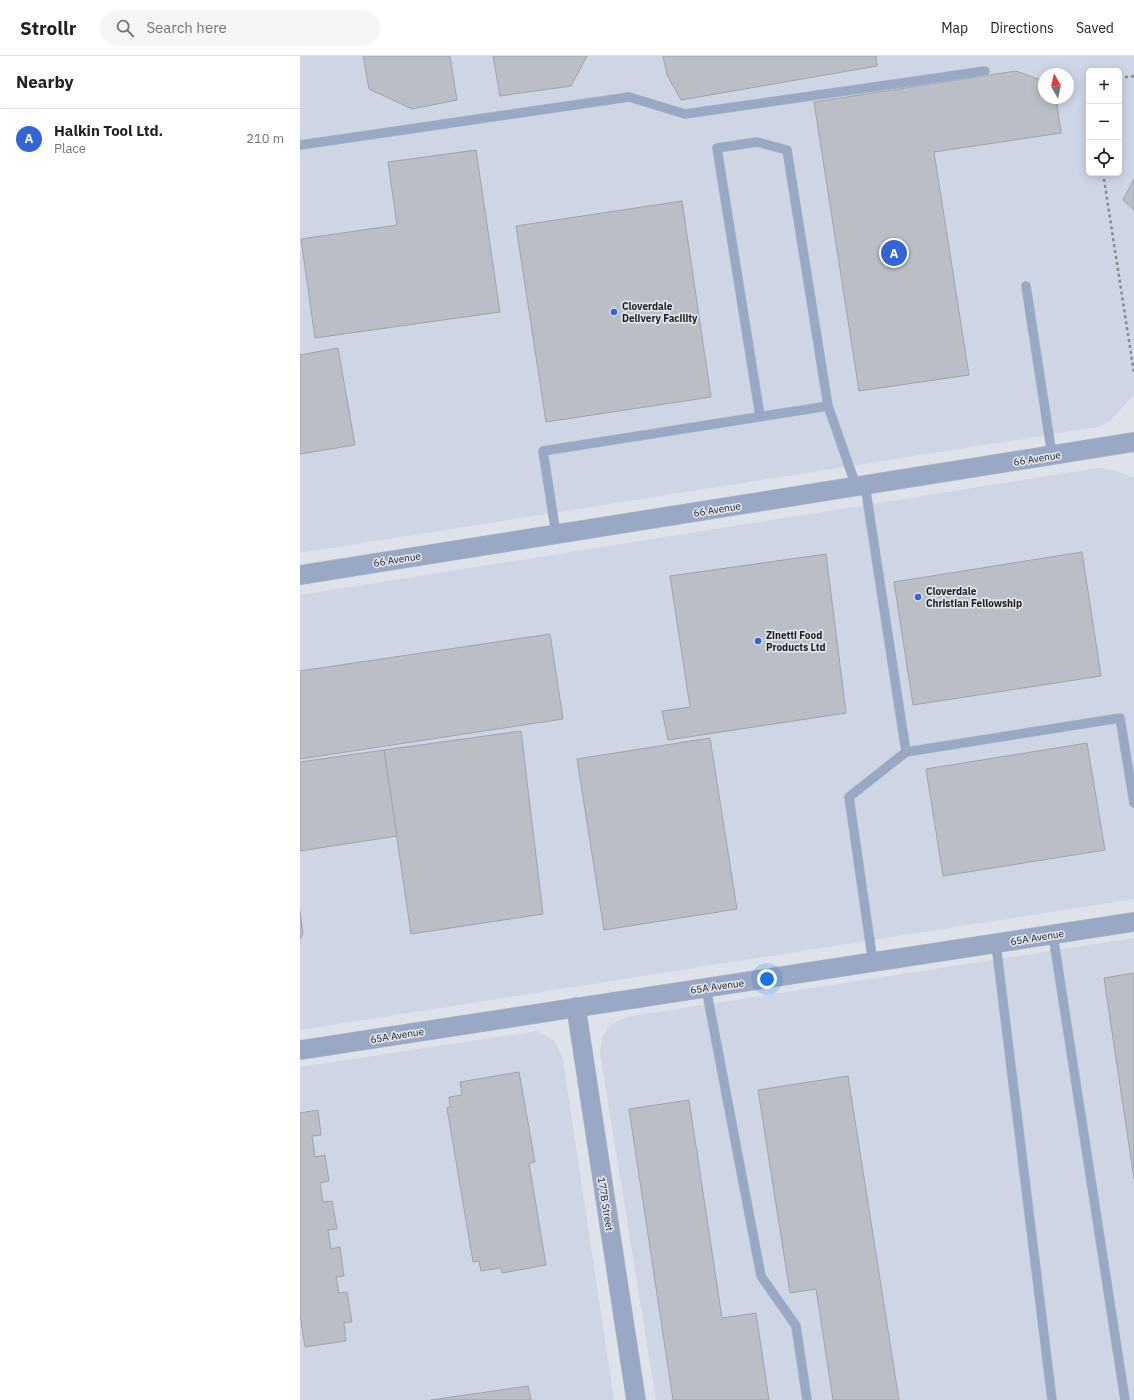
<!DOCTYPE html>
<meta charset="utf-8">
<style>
:root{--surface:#fff;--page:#f6f6f6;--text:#202124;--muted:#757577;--line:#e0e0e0;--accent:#3365d4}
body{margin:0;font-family:"IBM Plex Sans",sans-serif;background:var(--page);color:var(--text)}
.controls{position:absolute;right:12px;top:12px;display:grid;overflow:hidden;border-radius:6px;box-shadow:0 2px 10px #0003}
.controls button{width:36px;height:36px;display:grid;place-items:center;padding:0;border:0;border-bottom:1px solid var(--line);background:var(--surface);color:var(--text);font:20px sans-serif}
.compass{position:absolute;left:738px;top:12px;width:36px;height:36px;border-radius:50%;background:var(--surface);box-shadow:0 2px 10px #0003;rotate:351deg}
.you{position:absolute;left:467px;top:923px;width:14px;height:14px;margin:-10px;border:3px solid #fff;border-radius:50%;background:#1a73e8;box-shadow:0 0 0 6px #1a73e833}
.badge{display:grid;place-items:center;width:26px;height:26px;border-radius:50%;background:var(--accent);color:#fff;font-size:13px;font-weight:700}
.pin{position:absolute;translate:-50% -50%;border:2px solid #fff;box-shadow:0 1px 4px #0006}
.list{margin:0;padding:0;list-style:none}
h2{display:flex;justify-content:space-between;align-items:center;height:52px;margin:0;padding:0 16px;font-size:17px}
h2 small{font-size:13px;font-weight:400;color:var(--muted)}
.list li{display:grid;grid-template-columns:26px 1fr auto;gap:12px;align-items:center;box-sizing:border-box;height:60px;padding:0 16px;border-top:1px solid var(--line)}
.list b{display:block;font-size:15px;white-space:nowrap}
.list p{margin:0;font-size:13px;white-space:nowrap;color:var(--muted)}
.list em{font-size:13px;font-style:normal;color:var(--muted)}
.icon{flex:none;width:22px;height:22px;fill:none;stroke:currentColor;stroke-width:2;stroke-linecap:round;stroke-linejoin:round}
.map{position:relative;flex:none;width:834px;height:1344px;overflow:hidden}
header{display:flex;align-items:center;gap:24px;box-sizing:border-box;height:56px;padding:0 20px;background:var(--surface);border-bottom:1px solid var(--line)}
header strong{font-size:19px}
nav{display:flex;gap:22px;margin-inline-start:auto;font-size:14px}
.search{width:280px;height:36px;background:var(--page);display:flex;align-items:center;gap:10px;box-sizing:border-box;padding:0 14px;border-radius:22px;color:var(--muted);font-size:15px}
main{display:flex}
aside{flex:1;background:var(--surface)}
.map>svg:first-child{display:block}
.built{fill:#ced6e5;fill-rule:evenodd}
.building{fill:#babec6;stroke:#9fa3aa}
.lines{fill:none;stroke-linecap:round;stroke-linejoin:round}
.service-casing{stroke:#bbbfc6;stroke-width:10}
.minor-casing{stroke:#bbbfc6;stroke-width:20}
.path{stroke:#86898f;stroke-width:2.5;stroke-dasharray:3 3;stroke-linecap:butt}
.service{stroke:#99a8c5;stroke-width:9}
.minor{stroke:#99a8c5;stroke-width:19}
.poi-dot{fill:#3365d4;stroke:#dee2ea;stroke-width:1.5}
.labels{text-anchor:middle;stroke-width:3.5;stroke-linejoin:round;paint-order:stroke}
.poi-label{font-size:10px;font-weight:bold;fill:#1e1f22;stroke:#dee2ea;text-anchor:start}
.street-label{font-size:10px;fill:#1e1f22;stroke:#dee2ea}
</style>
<header>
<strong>Strollr</strong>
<div class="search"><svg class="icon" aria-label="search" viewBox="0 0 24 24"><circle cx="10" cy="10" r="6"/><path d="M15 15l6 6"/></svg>Search here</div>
<nav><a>Map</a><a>Directions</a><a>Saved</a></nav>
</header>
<main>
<aside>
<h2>Nearby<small></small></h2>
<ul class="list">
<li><span class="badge">A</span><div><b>Halkin Tool Ltd.</b><p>Place</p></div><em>210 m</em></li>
</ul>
</aside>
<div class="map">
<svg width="834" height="1344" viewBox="0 0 834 1344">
<rect width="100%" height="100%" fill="#dee2ea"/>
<g class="built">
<path d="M0,0h834v340l-6,5 -18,20 -12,6 -798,126zM789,15h30v102h-30zM744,18h24v24h-24z"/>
<polygon points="798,412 813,414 834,422 834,843 0,974 0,539"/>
<polygon points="834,882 834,1344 356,1344 300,997 302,982 308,972 317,965 331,960"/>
<polygon points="237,975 253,984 258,991 263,1004 314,1344 0,1344 0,1011"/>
</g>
<g class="building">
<polygon points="63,0 150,0 157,44 112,53 69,33"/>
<polygon points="193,0 287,0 271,30 200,40"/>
<polygon points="363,0 576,0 577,10 381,44 367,19"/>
<polygon points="716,15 744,25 744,42 756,42 761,77 634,96 669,319 559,335 514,46"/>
<polygon points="176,94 200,256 15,282 1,183 97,169 88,106"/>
<polygon points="834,123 834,154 823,144"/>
<polygon points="382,145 411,341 246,366 216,170"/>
<polygon points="38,292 55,389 0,398 0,299"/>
<polygon points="782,496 801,620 613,649 594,526"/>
<polygon points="526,498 546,657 368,684 362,655 390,651 370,520"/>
<polygon points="250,578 263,663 0,703 0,615"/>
<polygon points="221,675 243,858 111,878 84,694"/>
<polygon points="410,682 437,853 304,874 277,703"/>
<polygon points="787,687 805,794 643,820 626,713"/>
<polygon points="84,694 97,780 0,795 0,706"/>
<polygon points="0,855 3,878 0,883"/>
<polygon points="834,917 834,1123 804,922"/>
<polygon points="219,1016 235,1106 229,1107 246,1209 202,1217 201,1212 181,1215 179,1205 173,1206 147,1052 150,1051 149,1041 162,1039 160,1026"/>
<polygon points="548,1020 599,1344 533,1344 516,1233 490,1237 458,1034"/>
<polygon points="389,1044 422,1262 456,1257 469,1344 373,1344 329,1053"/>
<polygon points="18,1054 21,1079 12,1080 15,1101 25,1099 29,1125 20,1127 23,1146 32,1145 37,1173 28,1174 31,1193 40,1191 44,1220 36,1221 39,1237 47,1236 52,1266 44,1267 46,1285 5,1291 0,1259 0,1057"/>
<polygon points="228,1330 231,1344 131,1344"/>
</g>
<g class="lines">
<defs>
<g id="service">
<polyline points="0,89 329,41 385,58 685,15"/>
<polyline points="726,230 752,399"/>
<polyline points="460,360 417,92 457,86 487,94 528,350 556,430"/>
<polyline points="565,429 606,696 549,741 573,907"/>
<polyline points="256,478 243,395 528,350"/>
<polyline points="606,696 820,662 834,747"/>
<polyline points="753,879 825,1344"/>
<polyline points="696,888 752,1344"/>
<polyline points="406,932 461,1220 496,1270 507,1344"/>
</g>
<g id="minor">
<polyline points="0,519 834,386"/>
<polyline points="276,951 336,1344"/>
<polyline points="0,994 834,866"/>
</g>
</defs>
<use href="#service" class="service-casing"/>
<use href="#minor" class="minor-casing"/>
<g class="path">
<polyline points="819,22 834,20"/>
<polyline points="803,117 834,317"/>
</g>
<use href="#service" class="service"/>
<use href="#minor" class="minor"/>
</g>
<g class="poi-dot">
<circle cx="314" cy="256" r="4"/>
<circle cx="618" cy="541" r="4"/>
<circle cx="458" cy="585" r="4"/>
</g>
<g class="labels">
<g class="poi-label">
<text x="322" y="254">Cloverdale<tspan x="322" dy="12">Delivery Facility</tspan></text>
<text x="626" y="539">Cloverdale<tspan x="626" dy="12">Christian Fellowship</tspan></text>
<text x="466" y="583">Zinetti Food<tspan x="466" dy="12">Products Ltd</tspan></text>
</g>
<g class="street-label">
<text transform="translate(737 402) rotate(-9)" y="4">66 Avenue</text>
<text transform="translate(417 453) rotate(-9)" y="4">66 Avenue</text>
<text transform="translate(97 503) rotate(-9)" y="4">66 Avenue</text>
<text transform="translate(737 881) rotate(-9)" y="4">65A Avenue</text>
<text transform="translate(417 930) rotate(-8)" y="4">65A Avenue</text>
<text transform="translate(97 979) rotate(-9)" y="4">65A Avenue</text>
<text transform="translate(306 1148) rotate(81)" y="4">177B Street</text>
</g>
</g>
</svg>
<div class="controls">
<button>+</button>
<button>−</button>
<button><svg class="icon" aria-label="locate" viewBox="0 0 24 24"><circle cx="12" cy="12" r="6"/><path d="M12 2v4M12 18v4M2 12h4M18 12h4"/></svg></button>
</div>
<svg class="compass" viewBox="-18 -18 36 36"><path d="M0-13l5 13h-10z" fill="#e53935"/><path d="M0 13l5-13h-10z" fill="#757577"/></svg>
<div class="you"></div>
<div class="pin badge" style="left:594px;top:197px">A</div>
</div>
</main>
